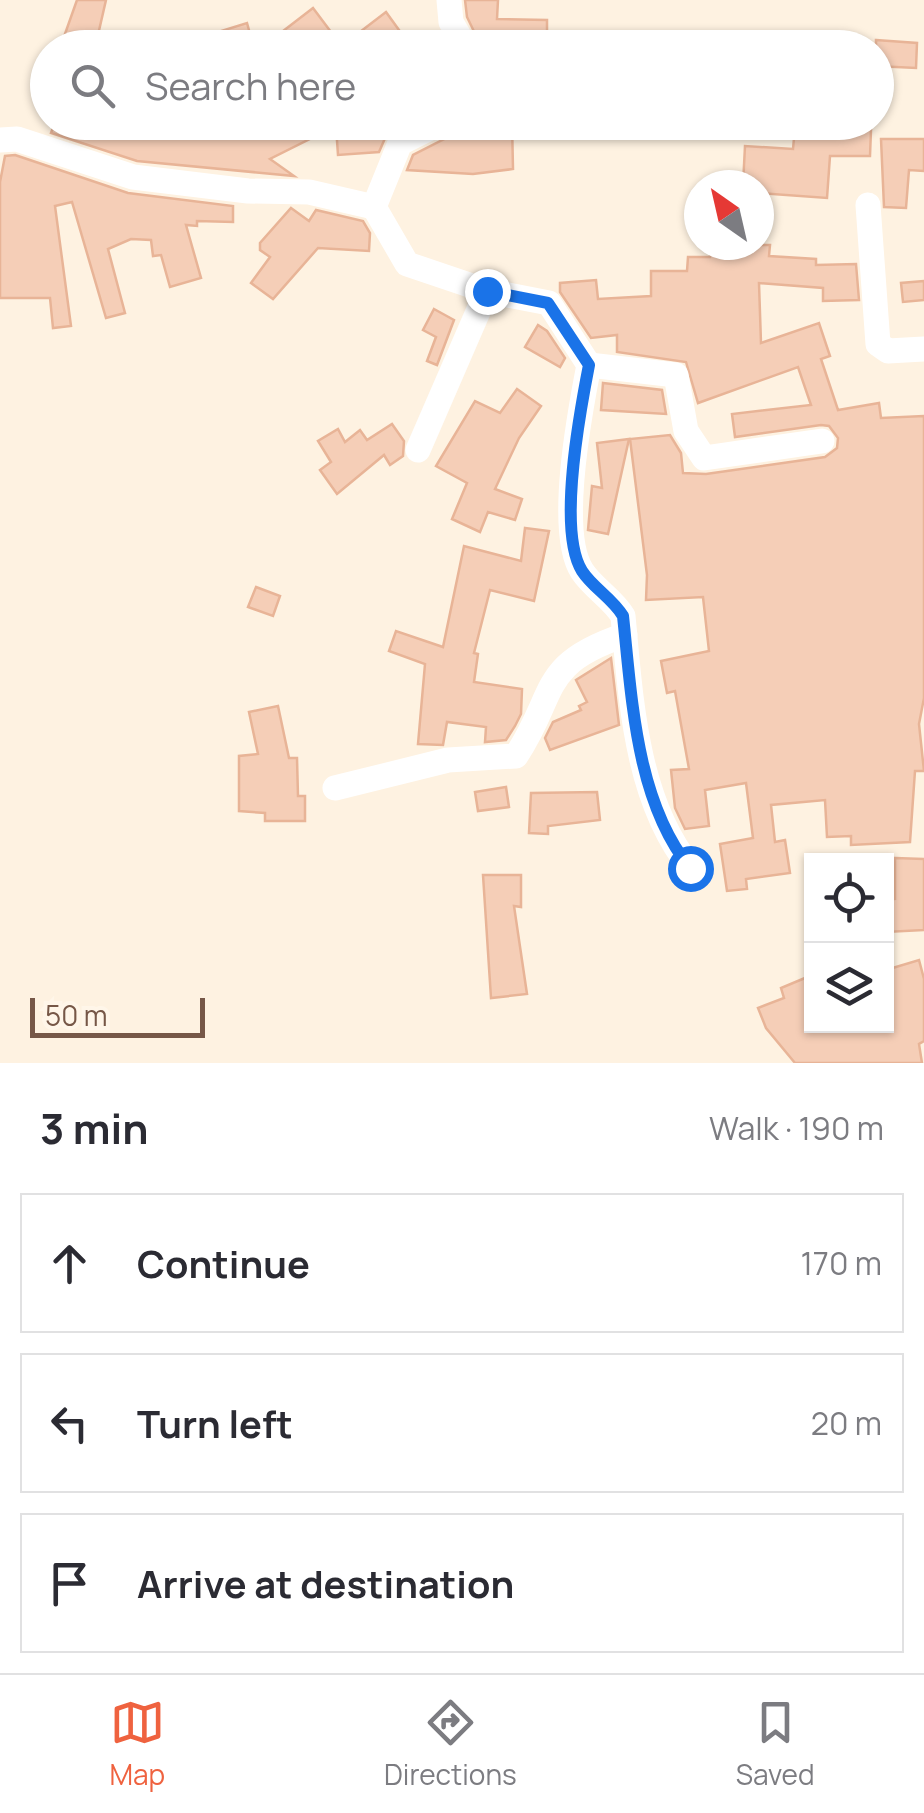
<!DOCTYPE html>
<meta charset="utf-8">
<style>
:root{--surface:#fff;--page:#f7f7f7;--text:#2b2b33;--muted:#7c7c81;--line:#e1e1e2;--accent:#ef623f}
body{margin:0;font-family:Manrope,sans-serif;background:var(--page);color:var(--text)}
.controls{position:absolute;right:30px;bottom:30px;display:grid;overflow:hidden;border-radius:0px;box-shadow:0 2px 8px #0004}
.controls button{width:90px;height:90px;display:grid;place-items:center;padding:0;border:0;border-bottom:2px solid var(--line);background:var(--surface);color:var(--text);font:50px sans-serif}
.compass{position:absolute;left:684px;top:170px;width:90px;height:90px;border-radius:50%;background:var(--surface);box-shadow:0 2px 8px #0004;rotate:326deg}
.scale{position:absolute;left:30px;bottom:25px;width:175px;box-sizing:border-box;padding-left:10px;border:5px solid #765747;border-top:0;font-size:28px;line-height:35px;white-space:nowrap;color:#765747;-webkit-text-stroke:8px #fff6e9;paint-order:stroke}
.stop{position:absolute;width:30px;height:30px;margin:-22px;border:8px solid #1a73e8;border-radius:50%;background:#fff}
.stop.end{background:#1a73e8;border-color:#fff;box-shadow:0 2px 10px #0008}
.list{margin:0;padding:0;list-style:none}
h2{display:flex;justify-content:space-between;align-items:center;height:130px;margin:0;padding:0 40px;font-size:42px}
h2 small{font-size:32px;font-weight:400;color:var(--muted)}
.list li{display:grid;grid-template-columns:65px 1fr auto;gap:30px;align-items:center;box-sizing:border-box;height:140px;margin:0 20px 20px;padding:0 20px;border:2px solid var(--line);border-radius:0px}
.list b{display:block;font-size:38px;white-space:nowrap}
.list em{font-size:32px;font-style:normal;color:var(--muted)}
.icon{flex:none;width:55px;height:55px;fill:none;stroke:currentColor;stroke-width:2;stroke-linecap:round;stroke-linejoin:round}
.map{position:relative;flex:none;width:924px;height:1063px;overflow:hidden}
.search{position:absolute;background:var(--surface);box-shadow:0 2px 8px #0004;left:30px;right:30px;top:30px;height:110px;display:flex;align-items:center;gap:25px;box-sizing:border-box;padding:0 35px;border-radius:55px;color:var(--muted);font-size:38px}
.sheet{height:610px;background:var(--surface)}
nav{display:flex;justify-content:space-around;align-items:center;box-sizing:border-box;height:140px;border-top:2px solid var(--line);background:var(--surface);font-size:28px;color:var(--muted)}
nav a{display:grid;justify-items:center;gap:5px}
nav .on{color:var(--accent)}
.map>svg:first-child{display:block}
.building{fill:#f5ceb7;stroke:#e8b497;stroke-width:2.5}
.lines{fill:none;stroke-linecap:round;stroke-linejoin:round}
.street{stroke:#fff;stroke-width:25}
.route{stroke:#1a73e8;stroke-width:12}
</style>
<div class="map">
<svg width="924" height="1063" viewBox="0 0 924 1063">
<rect width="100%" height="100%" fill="#fef2e1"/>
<g class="building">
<polygon points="77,0 106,0 95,48 60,48"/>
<polygon points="465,0 498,0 497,19 547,20 547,41 482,48 467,17"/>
<polygon points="313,8 334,36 319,48 261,48"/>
<polygon points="386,12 412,48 339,48"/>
<polygon points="247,23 254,48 183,48 182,43"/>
<polygon points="876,40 917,43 916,68 876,66"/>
<polygon points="55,122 196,125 405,122 386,136 379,152 338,155 336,126 270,159 294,176 137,161 51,133"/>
<polygon points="458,122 512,122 513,169 473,174 407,170 413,155 450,136"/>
<polygon points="795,127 871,130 870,156 830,156 827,198 759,193 759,185 743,185 745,146 793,149"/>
<polygon points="881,139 924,139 924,171 909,170 906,208 884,207"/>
<polygon points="15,155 128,193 233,206 233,222 197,221 197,226 186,225 201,278 170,287 161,255 153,256 151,240 131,239 108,249 125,313 106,318 72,202 55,206 71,326 53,328 50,298 0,298 0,182 5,156"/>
<polygon points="291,208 309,221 316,210 363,221 370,233 369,251 318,248 273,299 251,283 270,257 260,250 260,243"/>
<polygon points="711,245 770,245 769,256 816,259 816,265 856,264 859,300 823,301 823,288 759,283 761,343 819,323 830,356 821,359 838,410 879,403 881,418 924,416 924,698 919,724 924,771 915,771 910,842 851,845 851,836 827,837 825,800 771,805 775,842 785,840 790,873 746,879 747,889 727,891 720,844 753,838 746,783 705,790 709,826 685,829 675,808 671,770 689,769 675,691 667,693 661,661 709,651 703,597 646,600 647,575 630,439 670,435 681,453 683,473 706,474 825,457 837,448 838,438 829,426 821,425 735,437 732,414 811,405 798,367 698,403 686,362 617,352 617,335 591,338 560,292 560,283 596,280 598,299 651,296 651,271 687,271 688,257 710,257"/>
<polygon points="924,281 924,300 903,302 901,283"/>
<polygon points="434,309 454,320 437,365 427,361 436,337 423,330"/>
<polygon points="538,325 547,331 565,358 560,367 525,347"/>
<polygon points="603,383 662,390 666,414 601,410"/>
<polygon points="517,389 541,406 519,438 495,489 522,499 515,520 488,512 480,532 452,519 467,483 436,466 475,401 500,413"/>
<polygon points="392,424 404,441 403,456 390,465 384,455 337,494 320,470 331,462 318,441 338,429 345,442 360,430 367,440"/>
<polygon points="629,439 608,534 588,530 592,486 602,488 597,443"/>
<polygon points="525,528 549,531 534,601 490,590 474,653 478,654 474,682 522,689 521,714 515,726 506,740 485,742 486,727 447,722 443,745 418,744 425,664 389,651 396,631 443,647 464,546 521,561"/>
<polygon points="256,587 280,596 273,616 248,607"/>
<polygon points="611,658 619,725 550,750 545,738 553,722 581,710 579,706 587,702 576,680"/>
<polygon points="278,706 289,758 297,758 298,796 305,796 305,821 265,821 265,813 239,811 239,756 258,754 249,712"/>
<polygon points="506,787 509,807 478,811 475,792"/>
<polygon points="597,792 600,820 548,826 548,834 529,833 531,793"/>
<polygon points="895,858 924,859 924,930 886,932 886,900 895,899"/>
<polygon points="483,875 521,875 521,907 514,906 527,994 491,998"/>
<polygon points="919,960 924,979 924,1041 919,1044 922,1063 795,1063 766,1028 758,1008 784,998 781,988 805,978 812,994 812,1026 886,1026 886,970"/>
</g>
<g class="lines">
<g class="street">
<polyline points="449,0 451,22 466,48"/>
<path d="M442,122l-42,21 -26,64 33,57 80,27 62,12 40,62c-9,46 -32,167 -7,206 11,17 30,27 41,45 8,84 13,185 68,252"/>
<polyline points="0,140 17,139 133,177 248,191 309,192 374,207"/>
<polyline points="868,205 878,344 888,351 924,349"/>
<polyline points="589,365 676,375 686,431 704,458 822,441"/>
<polyline points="418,450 487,291"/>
<path d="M335,788l113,-28 68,-4c42,-64 22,-92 109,-121"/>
</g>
</g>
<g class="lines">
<path class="route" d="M487,291l61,12 41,62c-9,46 -32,166 -7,206 11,17 30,27 41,45 9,84 13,185 67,252"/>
</g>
</svg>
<div class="controls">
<button><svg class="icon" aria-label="locate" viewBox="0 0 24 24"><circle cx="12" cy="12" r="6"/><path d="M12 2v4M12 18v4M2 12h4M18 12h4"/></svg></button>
<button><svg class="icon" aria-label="layers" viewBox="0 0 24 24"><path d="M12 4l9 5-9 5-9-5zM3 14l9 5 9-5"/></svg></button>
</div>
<svg class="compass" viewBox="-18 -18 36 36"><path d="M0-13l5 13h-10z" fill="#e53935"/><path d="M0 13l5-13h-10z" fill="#7c7c81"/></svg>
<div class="scale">50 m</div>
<div class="stop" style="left:690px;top:868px"></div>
<div class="stop end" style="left:487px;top:291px"></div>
<div class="search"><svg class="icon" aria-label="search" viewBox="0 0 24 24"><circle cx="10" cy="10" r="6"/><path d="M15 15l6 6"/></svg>Search here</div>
</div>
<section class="sheet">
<h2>3 min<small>Walk · 190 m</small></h2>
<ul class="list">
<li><svg class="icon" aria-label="ahead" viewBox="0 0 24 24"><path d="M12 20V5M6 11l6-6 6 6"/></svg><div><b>Continue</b></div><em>170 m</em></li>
<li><svg class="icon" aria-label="left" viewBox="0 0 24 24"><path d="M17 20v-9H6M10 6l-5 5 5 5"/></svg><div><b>Turn left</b></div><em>20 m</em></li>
<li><svg class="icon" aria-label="arrive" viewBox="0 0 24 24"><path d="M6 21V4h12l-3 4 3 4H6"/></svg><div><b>Arrive at destination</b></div></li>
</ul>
</section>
<nav>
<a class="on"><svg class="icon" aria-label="map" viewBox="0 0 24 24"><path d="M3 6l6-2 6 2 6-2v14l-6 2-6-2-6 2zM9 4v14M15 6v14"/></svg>Map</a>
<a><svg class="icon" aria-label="directions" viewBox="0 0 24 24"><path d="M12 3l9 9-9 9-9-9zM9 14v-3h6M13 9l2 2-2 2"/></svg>Directions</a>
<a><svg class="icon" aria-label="saved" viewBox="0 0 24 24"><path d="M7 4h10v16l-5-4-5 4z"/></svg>Saved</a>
</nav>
